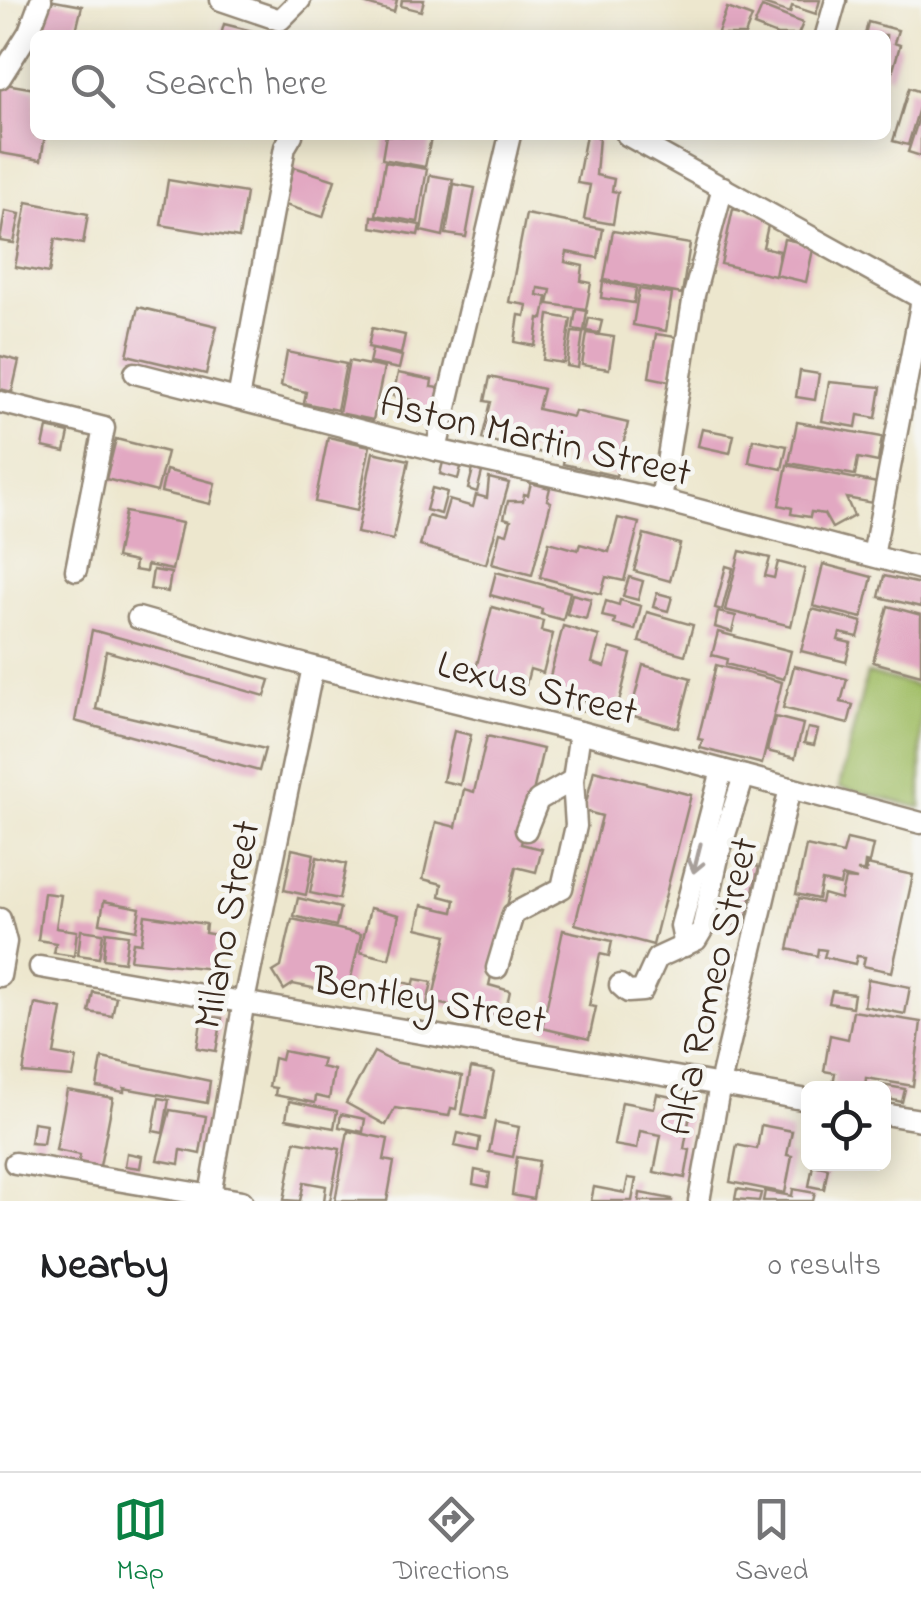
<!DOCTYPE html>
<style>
:root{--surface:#fff;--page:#f2f2f2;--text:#202124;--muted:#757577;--line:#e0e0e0;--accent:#0b8043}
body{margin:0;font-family:"Indie Flower",sans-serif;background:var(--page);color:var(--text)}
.controls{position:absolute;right:30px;bottom:30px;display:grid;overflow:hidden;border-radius:15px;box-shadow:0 5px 25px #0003}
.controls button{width:90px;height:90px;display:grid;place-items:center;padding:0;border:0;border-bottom:2px solid var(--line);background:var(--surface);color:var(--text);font:50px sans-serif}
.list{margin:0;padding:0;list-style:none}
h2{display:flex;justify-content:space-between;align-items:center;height:130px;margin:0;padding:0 40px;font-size:42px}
h2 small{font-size:32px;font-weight:400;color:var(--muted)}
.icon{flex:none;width:55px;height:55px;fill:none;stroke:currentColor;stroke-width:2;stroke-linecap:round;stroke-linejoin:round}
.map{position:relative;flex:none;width:921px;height:1201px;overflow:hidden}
.search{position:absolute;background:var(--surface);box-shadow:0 5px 25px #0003;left:30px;right:30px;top:30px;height:110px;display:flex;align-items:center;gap:25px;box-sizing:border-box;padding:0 35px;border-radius:15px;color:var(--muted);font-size:38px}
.sheet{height:270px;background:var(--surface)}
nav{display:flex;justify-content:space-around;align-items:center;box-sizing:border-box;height:140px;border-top:2px solid var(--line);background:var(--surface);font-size:28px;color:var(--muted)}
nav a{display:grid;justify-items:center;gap:5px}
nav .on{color:var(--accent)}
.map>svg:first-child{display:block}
.green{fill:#a1be66;stroke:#6e7442;stroke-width:2.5}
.building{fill:#e2a8c2}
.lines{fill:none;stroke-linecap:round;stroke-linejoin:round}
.minor-casing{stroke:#948876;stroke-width:25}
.minor{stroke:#fff;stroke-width:20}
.oneway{stroke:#a79f9a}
.labels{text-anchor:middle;stroke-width:9;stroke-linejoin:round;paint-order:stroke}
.street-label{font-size:40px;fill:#3b2a1e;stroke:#f6f6f2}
</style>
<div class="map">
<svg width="921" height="1201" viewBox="0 0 921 1201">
<rect width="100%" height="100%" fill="#f6f6f2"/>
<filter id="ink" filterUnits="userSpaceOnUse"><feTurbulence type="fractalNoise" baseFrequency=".01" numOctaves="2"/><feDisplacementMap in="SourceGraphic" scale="20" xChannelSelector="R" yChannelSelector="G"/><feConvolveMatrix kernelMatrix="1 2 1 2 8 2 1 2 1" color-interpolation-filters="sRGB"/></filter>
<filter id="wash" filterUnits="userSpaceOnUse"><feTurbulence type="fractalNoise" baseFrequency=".0048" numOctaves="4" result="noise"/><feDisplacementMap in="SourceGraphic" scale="40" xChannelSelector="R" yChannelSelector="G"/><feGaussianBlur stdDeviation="2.25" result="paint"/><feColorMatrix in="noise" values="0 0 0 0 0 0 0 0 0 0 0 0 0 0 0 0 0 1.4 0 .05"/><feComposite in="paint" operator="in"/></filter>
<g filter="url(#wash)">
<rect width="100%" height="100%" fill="#ede7ce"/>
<polygon class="green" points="867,673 921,687 921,808 839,787"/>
<g id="blocks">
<g class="building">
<polygon points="49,0 82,6 75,35 41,35"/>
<polygon points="364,0 397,0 394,12 363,3"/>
<polygon points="402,0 424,0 421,11 401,6"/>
<polygon points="751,0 820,0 816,14 792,6 790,13"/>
<polygon points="762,7 803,23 798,35 777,35 754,26"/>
<polygon points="727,8 752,17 745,35 717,35"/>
<polygon points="868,22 898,30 894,43 900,45 891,77 886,75 886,35 865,35"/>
<polygon points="224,24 252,31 251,35 221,35"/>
<polygon points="0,83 35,89 35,135 45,135 41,160 0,153"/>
<polygon points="909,88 921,92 921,101 908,145 893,141"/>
<polygon points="921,111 921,156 908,152"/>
<polygon points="386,135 431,138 425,167 382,159"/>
<polygon points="586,135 599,137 596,175 614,179 612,191 618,192 613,224 584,219 590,185 577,183"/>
<polygon points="385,162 427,169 418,222 376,215"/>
<polygon points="294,167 335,180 323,217 282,204"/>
<polygon points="430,175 453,179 443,236 421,231"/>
<polygon points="168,180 246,193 239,238 161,225"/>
<polygon points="454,184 475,188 466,237 446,234"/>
<polygon points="27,202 88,214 83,244 55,239 49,273 15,267"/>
<polygon points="733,209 770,217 763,247 780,251 775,276 721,264"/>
<polygon points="5,211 20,214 14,243 0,241"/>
<polygon points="526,214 603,229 598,258 567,252 565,262 583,266 581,281 591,283 586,309 548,304 551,290 538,288 537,295 547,297 543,319 539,318 535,346 515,342 519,315 525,316 527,305 509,302"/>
<polygon points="372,216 420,225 418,235 371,227"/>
<polygon points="613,231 690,244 682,294 604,280"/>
<polygon points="784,239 814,245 806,282 776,275"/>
<polygon points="603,282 636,288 634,303 601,298"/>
<polygon points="639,289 672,294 666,331 633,325"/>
<polygon points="138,307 217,326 206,374 127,355"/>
<polygon points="576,309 587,311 584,331 573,329"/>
<polygon points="549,315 571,319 564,363 543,360"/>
<polygon points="589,318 602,321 599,333 586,331"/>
<polygon points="372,328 405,335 401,354 368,347"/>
<polygon points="572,332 583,333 578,368 567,366"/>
<polygon points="587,333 614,337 609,369 582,365"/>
<polygon points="656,334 676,337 669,381 649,377"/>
<polygon points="372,349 402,356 399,369 369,363"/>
<polygon points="287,352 346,364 337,410 304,403 306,392 281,386"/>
<polygon points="0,356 19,361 12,392 0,389"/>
<polygon points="349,361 384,368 373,420 339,413"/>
<polygon points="800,371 819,374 815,400 796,397"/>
<polygon points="398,373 432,380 431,387 439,388 432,425 408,420 412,400 393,396"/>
<polygon points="490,377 543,389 538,409 573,417 575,411 628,423 616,476 563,464 564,458 482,439 491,402 485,401"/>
<polygon points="829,382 881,387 876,418 858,415 856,427 822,421"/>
<polygon points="797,422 882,437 878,462 858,458 855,475 789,463"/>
<polygon points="47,428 69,433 65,452 43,447"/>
<polygon points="702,429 734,435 730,453 698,446"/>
<polygon points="328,437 370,446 357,511 315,502"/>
<polygon points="116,439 167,452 157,492 106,479"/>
<polygon points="753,439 787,446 782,469 749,462"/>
<polygon points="373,452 409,460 393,540 357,533"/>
<polygon points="443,462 461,467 458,479 440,474"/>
<polygon points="787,465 877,483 873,503 846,498 854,516 832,528 824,514 811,512 810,517 791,514 792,508 779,505"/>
<polygon points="473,469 482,472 477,492 468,489"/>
<polygon points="166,470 215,483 210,504 161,492"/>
<polygon points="489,478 509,483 486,564 420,546 428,516 443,520 449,500 473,507 476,495 487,498"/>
<polygon points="531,483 550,488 547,500 551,502 532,575 492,564 500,532 507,534 511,520 504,518 508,501 523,501 524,494 528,495"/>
<polygon points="432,488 447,492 441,514 426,510"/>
<polygon points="125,512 182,523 172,570 147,565 146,572 134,570 135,562 116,558"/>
<polygon points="618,518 639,523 624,581 606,577 601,594 540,577 549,542 578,550 580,544 609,552"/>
<polygon points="644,534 680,544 670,581 634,571"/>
<polygon points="740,551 770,558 765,576 774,578 778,562 805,569 791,626 725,610"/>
<polygon points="823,564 872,577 862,618 813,606"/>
<polygon points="726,566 733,568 722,610 715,608"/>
<polygon points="153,570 171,573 168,592 150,589"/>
<polygon points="496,572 570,592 563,620 541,614 542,609 490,595"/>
<polygon points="884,576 921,584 921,607 879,597"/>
<polygon points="629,577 643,581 638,600 623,596"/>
<polygon points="657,593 672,597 668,611 653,607"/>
<polygon points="572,594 591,599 586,619 567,614"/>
<polygon points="620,600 641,606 635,630 614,624 615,619 602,616 606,601 619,605"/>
<polygon points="888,606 921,615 921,675 873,662"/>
<polygon points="492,607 543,621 541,631 553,634 543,673 530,669 525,688 508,684 507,689 473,680"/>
<polygon points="812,609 862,622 858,637 840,633 838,640 851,643 846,662 801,651"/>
<polygon points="647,612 693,625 685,655 639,642"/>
<polygon points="718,612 736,616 732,632 715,627"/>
<polygon points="563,626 599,636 592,663 605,667 610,648 631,654 616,714 592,708 594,699 585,697 582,711 570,707 571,702 555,698 558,687 548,684"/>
<polygon points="92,630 270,680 265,696 106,651 96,709 265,749 259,771 75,721"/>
<polygon points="718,632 791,651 784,679 726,664 727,659 712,655"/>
<polygon points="643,665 691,678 678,728 630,715"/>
<polygon points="716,665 782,682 762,764 700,748 703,740 698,739"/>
<polygon points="794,666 847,679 841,702 853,705 848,724 783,708"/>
<polygon points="775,717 803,724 795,758 767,751"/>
<polygon points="808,728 818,730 814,745 804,743"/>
<polygon points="454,731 471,735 460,785 443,781"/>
<polygon points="487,736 543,749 521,844 542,849 536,872 516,867 489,985 510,991 504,1018 432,1002 447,935 417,928 422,905 453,912 455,900 440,896 442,884 423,879 436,822 456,827 464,789 474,792"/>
<polygon points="594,770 691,795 653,945 575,924 602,816 584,811"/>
<polygon points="847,839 873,845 869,863 865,862 864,871 857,871 866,873 867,865 913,875 892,972 863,966 865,957 857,956 855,964 824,957 826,950 818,949 817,956 788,949 799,898 821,903 823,894 840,899 845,879 857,880 842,876 840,885 822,881 818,899 796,894 806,846 843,854"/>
<polygon points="292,849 314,854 306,895 284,890"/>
<polygon points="317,857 346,864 339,899 310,893"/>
<polygon points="739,862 759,867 744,927 725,922"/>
<polygon points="44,893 61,895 56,928 77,931 74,956 54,953 56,943 38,940"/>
<polygon points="298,898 340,908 336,926 294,916"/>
<polygon points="104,901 140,908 136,930 100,923"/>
<polygon points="370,908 399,915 389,959 360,952"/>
<polygon points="145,915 206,924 205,933 217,935 212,969 130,960 133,942 141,943"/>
<polygon points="292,919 361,934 347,995 293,984 284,990 273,972 281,967"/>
<polygon points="81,930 103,933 99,958 78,955"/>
<polygon points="563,930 612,941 609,956 600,954 589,1006 596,1007 589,1039 542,1028"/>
<polygon points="106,932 128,935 124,962 103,959"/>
<polygon points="415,979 432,982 426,1009 408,1005"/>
<polygon points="868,979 910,987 905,1014 864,1006"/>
<polygon points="397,981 411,984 406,1006 391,1003"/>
<polygon points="832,991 854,994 852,1007 829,1003"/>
<polygon points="93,992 116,997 112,1016 89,1012"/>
<polygon points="35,1004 62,1009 54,1054 77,1058 73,1077 23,1073"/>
<polygon points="853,1011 921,1022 913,1086 866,1078 865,1088 833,1084 835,1073 824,1071 830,1035 848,1039"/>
<polygon points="202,1015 222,1018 216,1051 197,1048"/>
<polygon points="283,1051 323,1059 321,1067 334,1070 329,1099 316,1096 315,1103 275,1095 276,1088 269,1087 274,1058 281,1060"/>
<polygon points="374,1052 394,1062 462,1076 456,1109 451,1108 449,1116 395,1108 386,1125 346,1103"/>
<polygon points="102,1058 210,1081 207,1103 124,1088 124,1092 97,1087"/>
<polygon points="471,1068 494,1072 485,1119 462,1114"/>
<polygon points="882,1085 905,1089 902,1102 884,1098"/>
<polygon points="67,1090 113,1098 100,1166 79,1162 80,1155 56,1150"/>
<polygon points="657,1094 677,1098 675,1108 690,1115 684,1149 690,1150 685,1178 654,1172 661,1135 640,1131 637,1149 614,1145 622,1102 654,1108"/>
<polygon points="159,1098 169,1100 163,1133 153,1131"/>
<polygon points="289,1101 337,1111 334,1128 286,1119"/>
<polygon points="170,1110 206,1116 200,1154 181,1150 179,1164 157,1160"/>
<polygon points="341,1114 365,1119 363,1132 339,1127"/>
<polygon points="33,1122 46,1124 43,1144 30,1143"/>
<polygon points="495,1122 519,1127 513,1157 489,1152"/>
<polygon points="761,1125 792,1131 787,1155 792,1156 785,1193 730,1182 737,1145 757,1149"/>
<polygon points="348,1131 388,1139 384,1160 394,1162 387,1201 335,1201"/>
<polygon points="458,1133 480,1138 478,1151 455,1146"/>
<polygon points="295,1141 340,1149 330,1201 324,1201 326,1186 304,1182 300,1201 284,1200"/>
<polygon points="127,1153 142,1156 140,1168 125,1166"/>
<polygon points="517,1157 539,1161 533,1199 512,1195"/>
<polygon points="813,1165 828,1168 824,1189 809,1186"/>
<polygon points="475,1170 490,1173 488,1187 473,1184"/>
<polygon points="628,1178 636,1179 632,1201 591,1201 594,1187 625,1193"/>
<polygon points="737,1189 761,1193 759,1201 735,1199"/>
<polygon points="793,1189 815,1193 813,1201 763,1201 765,1191 792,1196"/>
<polygon points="640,1193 672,1199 672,1201 639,1201"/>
</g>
</g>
</g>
<g filter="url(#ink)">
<use href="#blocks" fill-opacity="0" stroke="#948876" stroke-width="2.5"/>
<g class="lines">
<defs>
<g id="minor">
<polyline points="221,0 280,20 300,0"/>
<polyline points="826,35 836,0"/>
<polyline points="0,78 29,32 41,0"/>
<polyline points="627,135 921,298"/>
<polyline points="135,373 436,450 661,500 921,569"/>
<polyline points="238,399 285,147 292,135"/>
<polyline points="0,402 104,428 76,570"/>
<polyline points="436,450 510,135"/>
<polyline points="661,500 694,295 723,187"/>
<polyline points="873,556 921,305"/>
<polyline points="138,618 313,667 580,732 921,823"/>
<polyline points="526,830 538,800 573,780"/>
<polyline points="0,919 6,942 0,976"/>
<polyline points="685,946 681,926 722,770"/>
<polyline points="40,967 808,1100"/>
<polyline points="497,968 513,914 562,888 576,826 573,780 580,732"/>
<polyline points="620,985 628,992 642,991 657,958 696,940 702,930 719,853 744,776"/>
<polyline points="884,1114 921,1120"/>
<polyline points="15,1163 242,1201"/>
<polyline points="209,1201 244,1001 313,667"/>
<polyline points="699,1201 720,1084 790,788"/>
</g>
</defs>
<use href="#minor" class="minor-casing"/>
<use href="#minor" class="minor"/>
</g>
<defs><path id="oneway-shaft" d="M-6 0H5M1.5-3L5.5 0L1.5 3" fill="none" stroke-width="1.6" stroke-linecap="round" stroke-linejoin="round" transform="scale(2.5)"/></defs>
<use class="oneway" href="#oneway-shaft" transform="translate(697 858) rotate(104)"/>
</g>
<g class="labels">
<g class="street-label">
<text transform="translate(536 436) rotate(13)" y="14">Aston Martin Street</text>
<text transform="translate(538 686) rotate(14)" y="14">Lexus Street</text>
<text transform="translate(225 924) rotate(-79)" y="14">Milano Street</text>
<text transform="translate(709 986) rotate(-77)" y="14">Alfa Romeo Street</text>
<text transform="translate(430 998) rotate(10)" y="14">Bentley Street</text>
</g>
</g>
</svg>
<div class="controls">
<button><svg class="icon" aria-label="locate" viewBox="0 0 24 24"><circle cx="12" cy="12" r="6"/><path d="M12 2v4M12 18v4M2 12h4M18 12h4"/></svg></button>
</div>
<div class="search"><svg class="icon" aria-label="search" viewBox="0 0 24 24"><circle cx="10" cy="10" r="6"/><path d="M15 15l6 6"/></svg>Search here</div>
</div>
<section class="sheet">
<h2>Nearby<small>0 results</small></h2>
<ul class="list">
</ul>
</section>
<nav>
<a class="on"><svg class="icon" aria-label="map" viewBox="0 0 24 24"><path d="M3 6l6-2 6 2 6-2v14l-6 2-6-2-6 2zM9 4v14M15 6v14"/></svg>Map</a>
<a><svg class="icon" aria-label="directions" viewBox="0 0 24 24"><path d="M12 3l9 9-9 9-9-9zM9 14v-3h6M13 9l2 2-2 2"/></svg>Directions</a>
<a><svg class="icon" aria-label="saved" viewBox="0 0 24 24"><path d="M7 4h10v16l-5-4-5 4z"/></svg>Saved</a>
</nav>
